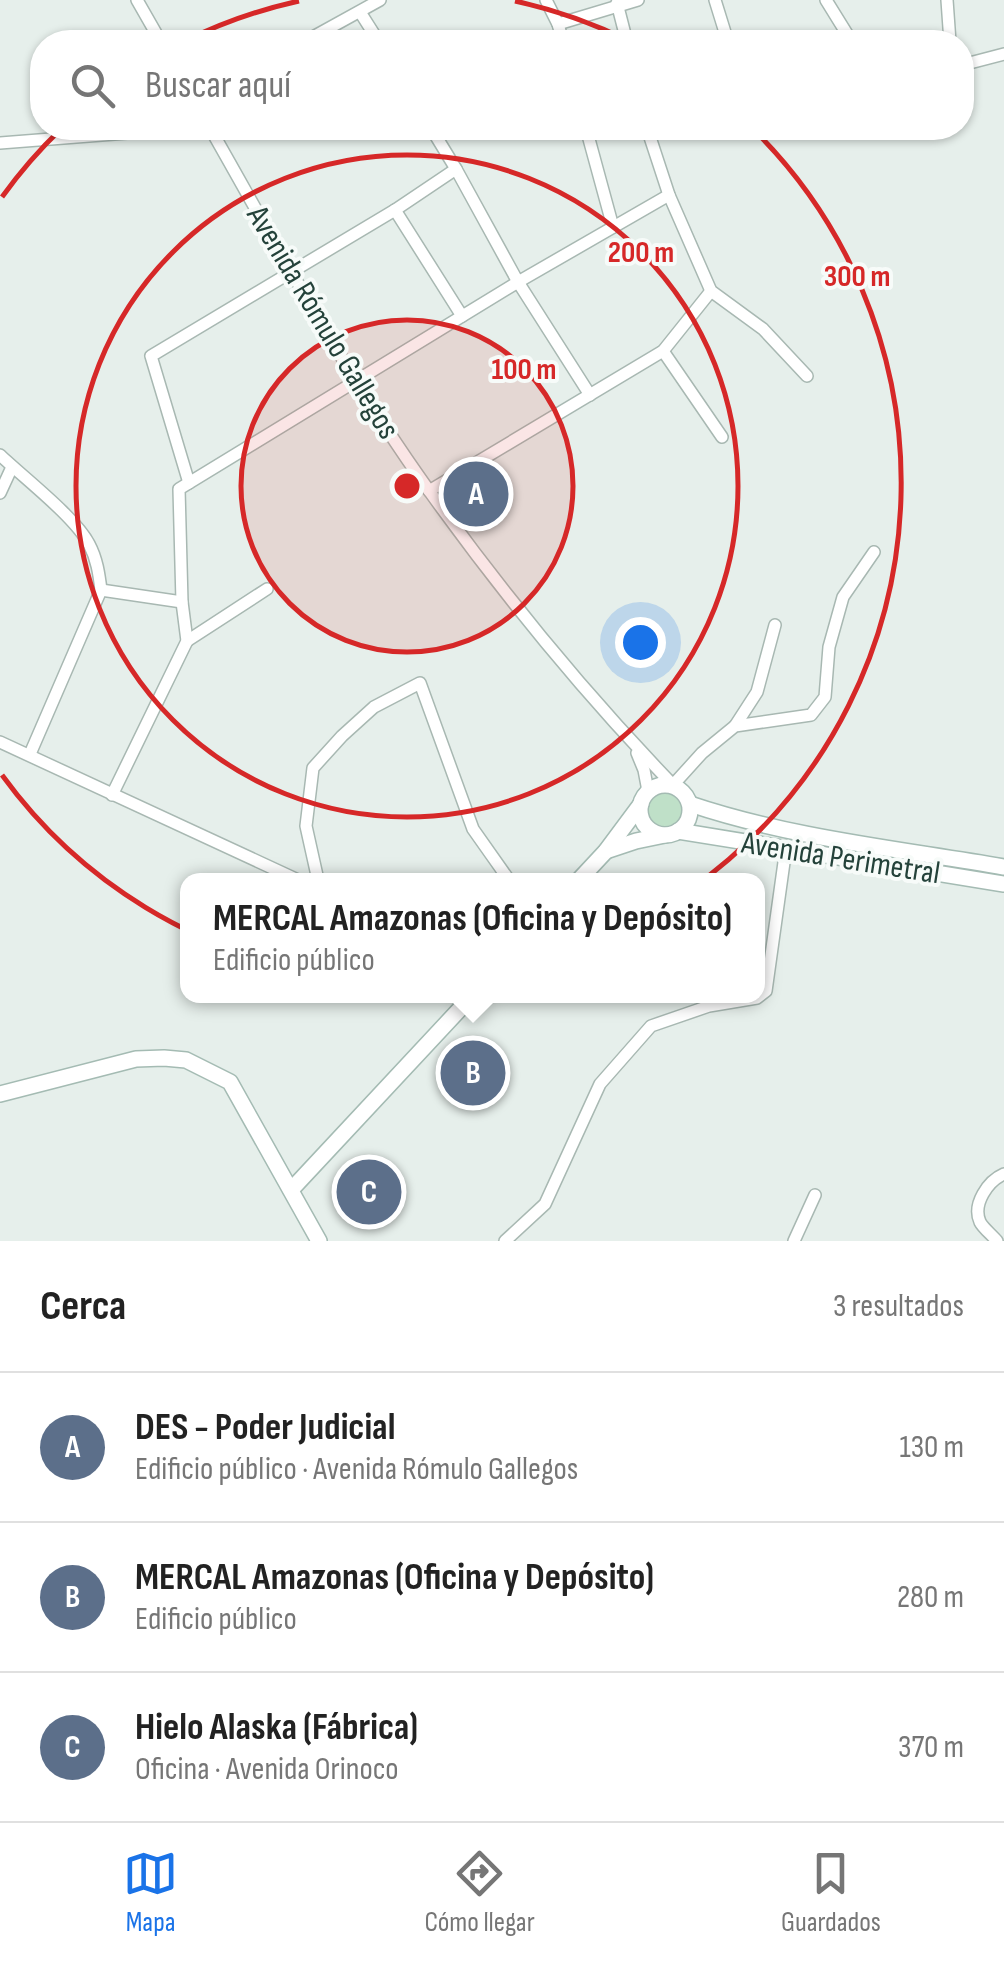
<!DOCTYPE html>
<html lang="es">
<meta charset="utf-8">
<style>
:root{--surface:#fff;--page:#f6f6f6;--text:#222;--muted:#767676;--line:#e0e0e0;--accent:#1a73e8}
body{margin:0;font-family:"Sofia Sans Condensed",sans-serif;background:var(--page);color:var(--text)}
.you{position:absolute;left:640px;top:642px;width:35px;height:35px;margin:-25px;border:8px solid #fff;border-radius:50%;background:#1a73e8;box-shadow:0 0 0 15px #1a73e833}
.badge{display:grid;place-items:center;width:65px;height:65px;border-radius:50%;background:var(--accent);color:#fff;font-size:32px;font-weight:700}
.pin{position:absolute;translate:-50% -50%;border:5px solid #fff;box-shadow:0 2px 10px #0006}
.popup{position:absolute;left:180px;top:873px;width:585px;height:130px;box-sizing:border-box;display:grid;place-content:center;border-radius:20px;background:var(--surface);filter:drop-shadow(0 2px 8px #0005);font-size:32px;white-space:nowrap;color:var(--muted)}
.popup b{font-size:38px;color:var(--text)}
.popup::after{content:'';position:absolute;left:50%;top:100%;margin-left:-20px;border:20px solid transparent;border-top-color:var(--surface)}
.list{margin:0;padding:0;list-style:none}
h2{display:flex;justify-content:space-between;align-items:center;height:130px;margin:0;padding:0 40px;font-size:42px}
h2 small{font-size:32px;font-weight:400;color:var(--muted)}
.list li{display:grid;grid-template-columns:65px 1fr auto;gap:30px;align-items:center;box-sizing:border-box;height:150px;padding:0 40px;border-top:2px solid var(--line)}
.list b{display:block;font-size:38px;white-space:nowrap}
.list p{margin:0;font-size:32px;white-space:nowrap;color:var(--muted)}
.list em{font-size:32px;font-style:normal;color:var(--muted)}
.icon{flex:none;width:55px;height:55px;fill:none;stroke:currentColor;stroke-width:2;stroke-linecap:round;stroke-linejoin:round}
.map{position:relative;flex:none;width:1004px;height:1241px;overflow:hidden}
.search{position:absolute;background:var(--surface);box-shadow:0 2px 8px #0004;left:30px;right:30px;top:30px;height:110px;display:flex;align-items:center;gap:25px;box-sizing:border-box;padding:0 35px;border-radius:40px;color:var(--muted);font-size:38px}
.sheet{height:580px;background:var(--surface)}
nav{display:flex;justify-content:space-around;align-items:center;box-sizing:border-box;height:140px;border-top:2px solid var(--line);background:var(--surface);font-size:28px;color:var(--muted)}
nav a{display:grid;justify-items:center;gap:5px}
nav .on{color:var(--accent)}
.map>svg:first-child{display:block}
.green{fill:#bfe0c8}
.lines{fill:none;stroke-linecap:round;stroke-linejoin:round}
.street-casing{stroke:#a8b8b2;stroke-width:14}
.secondary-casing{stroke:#a4bbb3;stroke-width:18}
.street{stroke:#fff;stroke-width:11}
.secondary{stroke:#fff;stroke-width:15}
.ring{fill:none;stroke:#d62828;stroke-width:5}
.labels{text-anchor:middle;stroke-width:8;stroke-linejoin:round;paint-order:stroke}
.street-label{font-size:32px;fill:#24423a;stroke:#f7fbf9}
.centre{fill:#d62828;stroke:#f7fbf9;stroke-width:5}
.ring-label{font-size:30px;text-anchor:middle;font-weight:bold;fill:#d62828;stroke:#f7fbf9;stroke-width:8;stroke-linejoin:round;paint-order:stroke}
</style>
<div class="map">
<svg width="1004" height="1241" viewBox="0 0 1004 1241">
<rect width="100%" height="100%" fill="#e6efeb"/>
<circle class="green" cx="665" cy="808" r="19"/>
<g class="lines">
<defs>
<g id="street">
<polyline points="137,0 161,42"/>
<polyline points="546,0 558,24 563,42"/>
<polyline points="715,0 728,42"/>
<polyline points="826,0 852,42"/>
<polyline points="947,0 950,42"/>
<polyline points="617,3 627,42"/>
<polyline points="360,12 379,42"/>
<polyline points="558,24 638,0"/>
<polyline points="304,42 380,0"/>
<polyline points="962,65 1004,54"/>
<path d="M210,128c70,123 137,249 220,364 74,103 155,202 243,293l29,-32 33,-27 76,-11 14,-18 4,-50 14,-50 31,-45"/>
<polyline points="431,128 456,169 518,282 590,395"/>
<polyline points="586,128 613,227"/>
<polyline points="647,128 669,195 711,291 763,329 807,376"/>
<polyline points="0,143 140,132 147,128"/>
<polyline points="395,210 462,316"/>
<polyline points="663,351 722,437"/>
<path d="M0,455c24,23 75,62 89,89 8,15 10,30 12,46l-71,164"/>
<polyline points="189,483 151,356 395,210 456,169"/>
<polyline points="429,491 663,351 711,291"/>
<polyline points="0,493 12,467"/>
<polyline points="101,590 182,602"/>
<polyline points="187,641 267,589"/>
<polyline points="735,726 757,692 775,625"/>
<polyline points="0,742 298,880"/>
<polyline points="637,753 644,770 648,791"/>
<polyline points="112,795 187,641 182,602 179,489 518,282 669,195"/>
<polyline points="318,880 306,826 313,768 342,736 374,707 420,683 473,829 509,880"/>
<polyline points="505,1241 545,1204 600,1084 651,1026 709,1006 757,998 766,991 786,848"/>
<polyline points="794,1241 815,1195"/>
<path d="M997,1241c-5,-6 -14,-13 -17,-19 -8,-18 8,-41 24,-48"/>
</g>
<g id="secondary">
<circle cx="665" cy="810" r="25"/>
<path d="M690,804c101,34 210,45 314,63"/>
<polyline points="678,831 1004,884"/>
<polyline points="606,851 636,841 665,835"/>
<polyline points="579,880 606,851 641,804"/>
<polyline points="0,1094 136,1059 164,1058 186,1060 230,1082 319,1241"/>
<polyline points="291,1190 472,996"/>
</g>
</defs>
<use href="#street" class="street-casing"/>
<use href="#secondary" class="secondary-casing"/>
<use href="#street" class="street"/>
<use href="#secondary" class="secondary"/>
</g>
<circle cx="407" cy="486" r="166" fill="#d62828" fill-opacity=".12"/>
<g class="ring">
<circle cx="407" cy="486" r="166"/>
<circle cx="407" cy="486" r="331"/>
<path d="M2 197A497 497 0 0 1 62 128M185 41A497 497 0 0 1 299 1M515 1A497 497 0 0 1 629 41M752 128A497 497 0 1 1 2 775"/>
</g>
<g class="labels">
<g class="street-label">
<text transform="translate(324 322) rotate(59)" y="11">Avenida Rómulo Gallegos</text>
<text transform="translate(841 857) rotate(9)" y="11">Avenida Perimetral</text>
</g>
</g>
<circle cx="407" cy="486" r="15" class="centre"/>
<g class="ring-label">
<text x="641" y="262">200 m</text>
<text x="857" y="286">300 m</text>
<text x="524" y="379">100 m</text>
</g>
</svg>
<div class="you"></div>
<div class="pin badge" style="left:476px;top:494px;background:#5c6f8a">A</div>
<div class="pin badge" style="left:473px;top:1073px;background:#5c6f8a">B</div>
<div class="popup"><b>MERCAL Amazonas (Oficina y Depósito)</b>Edificio público</div>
<div class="pin badge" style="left:369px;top:1192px;background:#5c6f8a">C</div>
<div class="search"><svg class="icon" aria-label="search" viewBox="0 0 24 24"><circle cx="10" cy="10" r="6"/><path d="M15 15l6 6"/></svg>Buscar aquí</div>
</div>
<section class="sheet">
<h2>Cerca<small>3 resultados</small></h2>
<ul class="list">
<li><span class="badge" style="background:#5c6f8a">A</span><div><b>DES - Poder Judicial</b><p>Edificio público · Avenida Rómulo Gallegos</p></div><em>130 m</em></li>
<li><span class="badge" style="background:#5c6f8a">B</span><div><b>MERCAL Amazonas (Oficina y Depósito)</b><p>Edificio público</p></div><em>280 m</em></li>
<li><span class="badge" style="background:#5c6f8a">C</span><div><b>Hielo Alaska (Fábrica)</b><p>Oficina · Avenida Orinoco</p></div><em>370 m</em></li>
</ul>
</section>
<nav>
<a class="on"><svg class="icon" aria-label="map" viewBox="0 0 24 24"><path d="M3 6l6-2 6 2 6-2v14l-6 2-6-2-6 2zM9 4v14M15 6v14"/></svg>Mapa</a>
<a><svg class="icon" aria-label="directions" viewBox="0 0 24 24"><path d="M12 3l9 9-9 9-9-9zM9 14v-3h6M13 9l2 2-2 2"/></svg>Cómo llegar</a>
<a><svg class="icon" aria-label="saved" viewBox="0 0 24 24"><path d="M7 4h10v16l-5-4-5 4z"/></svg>Guardados</a>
</nav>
